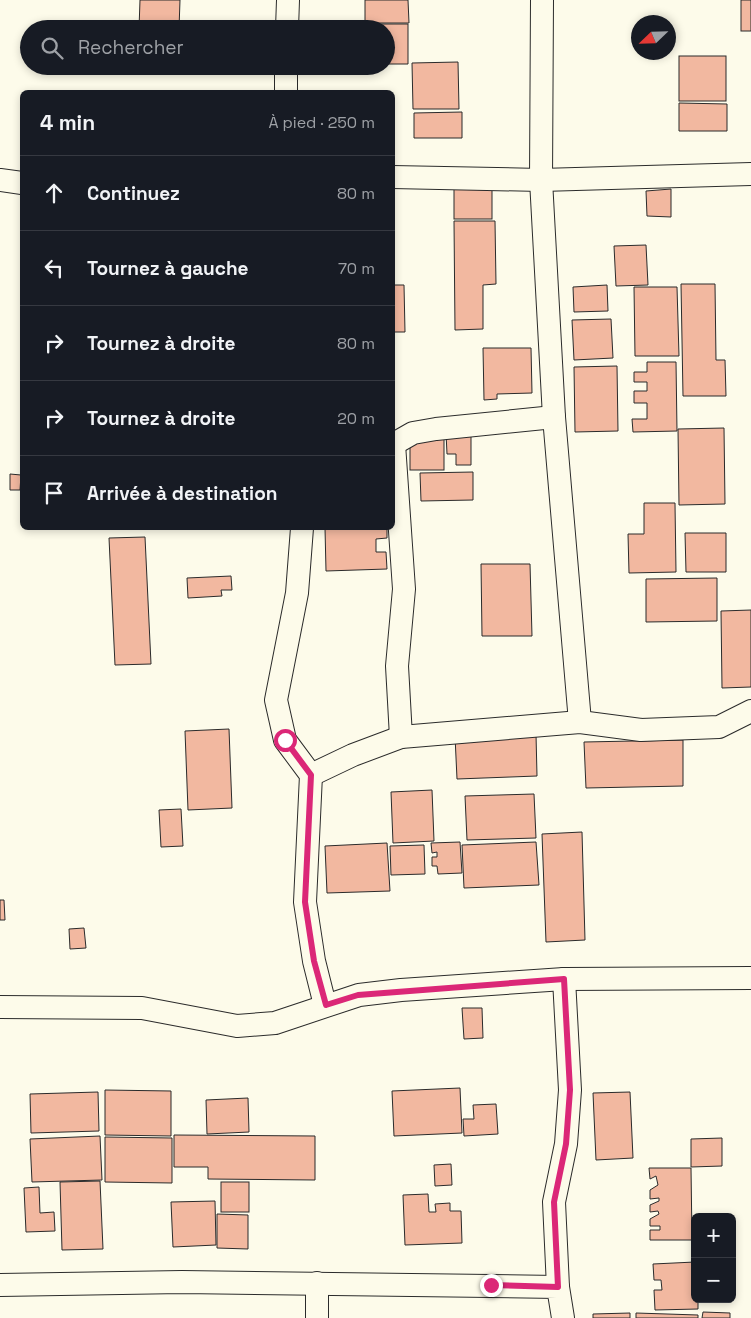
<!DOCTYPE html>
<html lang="fr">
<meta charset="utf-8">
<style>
:root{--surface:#171b24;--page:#20242c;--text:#f1f3f6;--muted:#9ea1a6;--line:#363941}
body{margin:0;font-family:"Space Grotesk",sans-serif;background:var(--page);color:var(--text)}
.controls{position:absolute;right:15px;bottom:15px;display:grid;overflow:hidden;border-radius:8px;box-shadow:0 2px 8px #0003}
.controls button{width:45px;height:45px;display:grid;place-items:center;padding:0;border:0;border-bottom:1px solid var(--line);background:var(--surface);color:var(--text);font:25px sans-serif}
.compass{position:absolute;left:631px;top:15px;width:45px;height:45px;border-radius:50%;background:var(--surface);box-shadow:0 2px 8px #0003;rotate:247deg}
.stop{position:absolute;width:15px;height:15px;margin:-11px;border:4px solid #db2777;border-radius:50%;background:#fff}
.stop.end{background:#db2777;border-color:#fff;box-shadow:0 1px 5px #0008}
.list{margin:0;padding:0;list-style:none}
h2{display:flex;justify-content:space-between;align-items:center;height:65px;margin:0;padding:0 20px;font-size:21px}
h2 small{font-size:16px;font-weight:400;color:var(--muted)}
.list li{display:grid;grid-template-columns:32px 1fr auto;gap:15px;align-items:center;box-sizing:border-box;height:75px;padding:0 20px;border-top:1px solid var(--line)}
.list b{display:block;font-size:19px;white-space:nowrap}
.list em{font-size:16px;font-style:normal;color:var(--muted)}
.icon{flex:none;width:28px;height:28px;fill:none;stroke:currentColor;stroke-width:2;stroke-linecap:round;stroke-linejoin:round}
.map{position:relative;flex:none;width:751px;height:1318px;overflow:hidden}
.search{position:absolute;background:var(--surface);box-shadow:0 2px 8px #0003;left:20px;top:20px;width:375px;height:55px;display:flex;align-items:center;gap:12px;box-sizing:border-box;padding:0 18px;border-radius:28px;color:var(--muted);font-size:19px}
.panel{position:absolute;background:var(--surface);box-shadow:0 2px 8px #0003;left:20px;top:90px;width:375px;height:440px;border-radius:8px}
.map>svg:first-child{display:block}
.building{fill:#f2b8a0;stroke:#2b2b2b}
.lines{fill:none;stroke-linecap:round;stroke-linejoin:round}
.minor-casing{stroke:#2b2b2b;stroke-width:24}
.minor{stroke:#fdfbea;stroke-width:22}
.route{stroke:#db2777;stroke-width:6}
</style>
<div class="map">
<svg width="751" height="1318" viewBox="0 0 751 1318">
<rect width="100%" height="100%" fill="#fdfbea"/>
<g class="building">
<polygon points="140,0 180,0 179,29 139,29"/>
<polygon points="365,0 408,0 409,23 365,23"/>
<rect x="741" y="0" width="10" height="31"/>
<polygon points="366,24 408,24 408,64 386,64 386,29 366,29"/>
<rect x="679" y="56" width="47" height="45"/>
<polygon points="458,62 459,109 413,109 412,63"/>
<polygon points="679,103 727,104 727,131 679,131"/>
<polygon points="462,112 462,138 414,138 414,113"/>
<rect x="454" y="180" width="38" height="39"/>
<polygon points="671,189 671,217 647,216 646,191"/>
<polygon points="454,221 495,221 496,284 483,285 483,329 455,330"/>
<polygon points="646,245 648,285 616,286 614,246"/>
<polygon points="681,284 715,284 716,360 725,360 726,396 683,396"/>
<polygon points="392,285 404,285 405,332 392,332"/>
<polygon points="607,285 608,311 574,312 573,287"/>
<polygon points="634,287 677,287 679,356 635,356"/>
<polygon points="611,319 613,358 574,360 572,320"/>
<polygon points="483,348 531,348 532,393 497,394 497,399 484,400"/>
<polygon points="647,362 676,362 677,431 633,432 632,419 647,419 647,403 634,403 634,391 647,391 647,382 634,382 634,372 647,372"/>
<polygon points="617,366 618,431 575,432 574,367"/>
<polygon points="724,428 725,504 679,505 678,429"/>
<polygon points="446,433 471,433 471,465 456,465 456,454 447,454"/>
<rect x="410" y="437" width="34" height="33"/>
<polygon points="473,472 473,500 421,501 420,473"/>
<polygon points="10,474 21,475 20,490 10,490"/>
<polygon points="644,503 675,503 676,572 629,573 628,534 644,534"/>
<polygon points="325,528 387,528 387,538 376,539 376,552 386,552 387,569 326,571"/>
<polygon points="685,533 726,533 726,572 686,572"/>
<polygon points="145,537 151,664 115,665 109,538"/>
<polygon points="481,564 530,564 532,636 482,636"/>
<polygon points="231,576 232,590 221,590 222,596 188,598 187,578"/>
<polygon points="717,578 717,621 646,622 646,579"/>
<polygon points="751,610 751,687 722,688 721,611"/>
<polygon points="229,729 232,808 188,810 185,731"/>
<polygon points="536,734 537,776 457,779 455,736"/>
<polygon points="683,740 683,786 586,788 584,742"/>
<polygon points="432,790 434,841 393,843 391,792"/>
<polygon points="534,794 536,838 467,840 465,796"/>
<polygon points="181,809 183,846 161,847 159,810"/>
<polygon points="582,832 585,940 546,942 542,834"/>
<polygon points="460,842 462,873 438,874 437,866 432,866 432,857 437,857 437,852 432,853 431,843"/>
<polygon points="536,842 539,885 464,888 462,845"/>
<polygon points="387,843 390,891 327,893 325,846"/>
<polygon points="424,845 425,874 391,875 390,846"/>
<polygon points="0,900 4,900 5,920 0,920"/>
<polygon points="84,928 86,948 70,949 69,929"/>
<polygon points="462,1008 482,1008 483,1038 464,1039"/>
<polygon points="460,1088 462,1133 394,1136 392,1091"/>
<polygon points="105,1090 171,1091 171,1136 105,1135"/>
<polygon points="98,1092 99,1131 31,1133 30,1094"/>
<polygon points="630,1092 633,1158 596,1160 593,1093"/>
<polygon points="248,1098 249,1132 207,1134 206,1100"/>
<polygon points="496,1104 498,1134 464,1136 463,1119 474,1119 473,1105"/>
<polygon points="174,1135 315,1136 315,1180 208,1179 208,1167 174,1167"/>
<polygon points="100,1136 102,1180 32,1182 30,1139"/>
<polygon points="105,1137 172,1138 172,1183 105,1182"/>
<polygon points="722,1138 722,1166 691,1167 691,1139"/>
<polygon points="451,1164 452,1185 435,1186 434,1165"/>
<polygon points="649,1168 691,1168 692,1240 650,1240 650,1230 660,1230 660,1226 650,1226 650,1219 659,1214 658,1211 650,1212 650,1205 659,1201 659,1198 650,1199 650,1190 658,1185 656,1176 650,1179"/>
<polygon points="100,1181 103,1249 62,1250 60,1182"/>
<rect x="221" y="1182" width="28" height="30"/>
<polygon points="39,1187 40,1213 54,1212 55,1231 26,1232 24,1188"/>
<polygon points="428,1194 429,1212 436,1212 435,1204 450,1203 450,1211 461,1211 462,1243 405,1245 403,1195"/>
<polygon points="215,1201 216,1245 173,1247 171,1202"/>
<polygon points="217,1214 248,1215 248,1249 217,1248"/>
<polygon points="695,1262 695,1299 698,1299 698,1309 655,1310 654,1290 662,1290 661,1280 654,1280 653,1264"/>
<polygon points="703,1312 730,1313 730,1318 702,1318"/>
<polygon points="630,1313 630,1318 593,1318 593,1314"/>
<polygon points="636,1313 698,1315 698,1318 636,1318"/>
</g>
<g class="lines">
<defs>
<g id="minor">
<polyline points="542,0 541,180 554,417 580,722"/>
<polyline points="287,29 288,0"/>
<polyline points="286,92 286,66"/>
<polyline points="392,177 541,180 751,174"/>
<polyline points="0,180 22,183"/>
<polyline points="394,444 404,589 397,666 401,737"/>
<polyline points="392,445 413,433 436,429 554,417"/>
<polyline points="302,528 297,593 276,700 285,740 311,775 305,902 314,961 325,1005"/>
<polyline points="311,775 353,755 401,737 580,722 641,730 719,727 751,711"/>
<polyline points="0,1007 142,1008 237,1026 275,1023 359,995 401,990 564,979 751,978"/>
<polyline points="317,1283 317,1318"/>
<polyline points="0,1285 182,1282 558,1287 563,1318"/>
<polyline points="558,1287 554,1202 566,1144 570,1090 564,979"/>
</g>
</defs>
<use href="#minor" class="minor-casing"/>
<use href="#minor" class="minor"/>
</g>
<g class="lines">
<polyline class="route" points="285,740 311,775 305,902 314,961 326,1005 358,995 564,979 570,1090 566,1144 554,1202 558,1287 491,1285"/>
</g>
</svg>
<div class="controls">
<button>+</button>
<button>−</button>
</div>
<svg class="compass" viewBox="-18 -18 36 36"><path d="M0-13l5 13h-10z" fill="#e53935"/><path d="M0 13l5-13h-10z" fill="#9ea1a6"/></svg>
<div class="stop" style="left:285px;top:740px"></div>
<div class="stop end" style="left:491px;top:1285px"></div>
<div class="search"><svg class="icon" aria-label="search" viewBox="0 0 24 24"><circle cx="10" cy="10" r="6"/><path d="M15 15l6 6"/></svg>Rechercher</div>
<section class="panel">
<h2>4 min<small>À pied · 250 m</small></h2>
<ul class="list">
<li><svg class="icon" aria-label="ahead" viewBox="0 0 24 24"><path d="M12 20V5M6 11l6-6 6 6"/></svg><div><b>Continuez</b></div><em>80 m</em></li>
<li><svg class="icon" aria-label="left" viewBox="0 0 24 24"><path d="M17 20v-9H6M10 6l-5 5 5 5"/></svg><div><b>Tournez à gauche</b></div><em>70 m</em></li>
<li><svg class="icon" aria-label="right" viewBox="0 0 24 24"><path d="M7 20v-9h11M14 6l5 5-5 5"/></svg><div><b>Tournez à droite</b></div><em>80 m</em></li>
<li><svg class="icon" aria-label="right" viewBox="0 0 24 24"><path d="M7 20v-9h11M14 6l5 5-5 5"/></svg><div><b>Tournez à droite</b></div><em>20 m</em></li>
<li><svg class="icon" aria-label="arrive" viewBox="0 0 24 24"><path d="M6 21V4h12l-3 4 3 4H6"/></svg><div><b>Arrivée à destination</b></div></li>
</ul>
</section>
</div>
